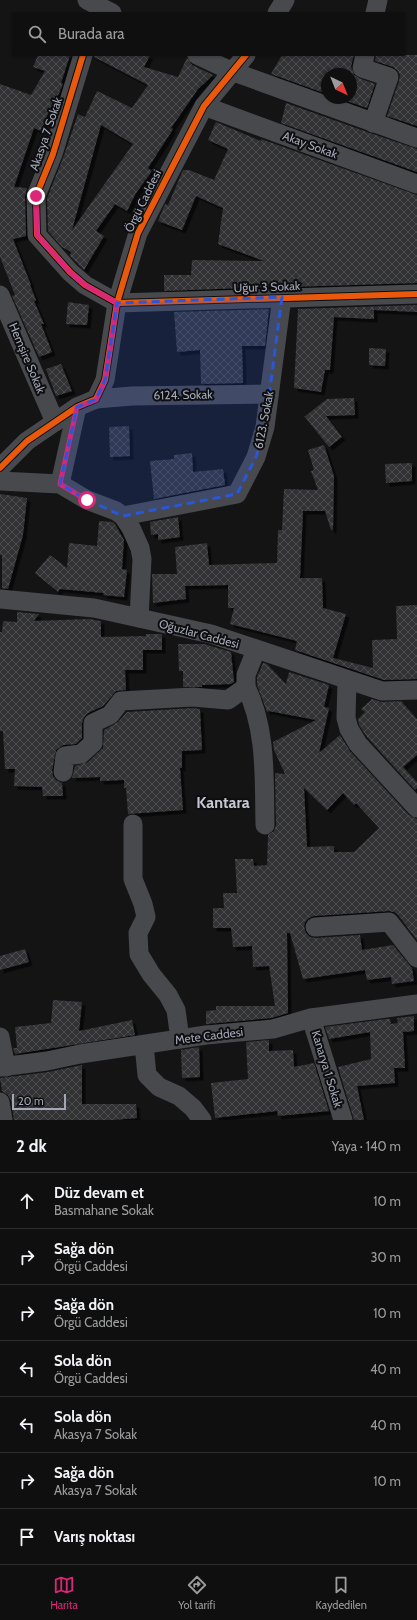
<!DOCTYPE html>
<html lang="tr">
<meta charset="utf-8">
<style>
:root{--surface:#0f0f0f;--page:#1d1d1d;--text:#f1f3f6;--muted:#9b9c9e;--line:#2f2f2f;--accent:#db2777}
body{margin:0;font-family:Cabin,sans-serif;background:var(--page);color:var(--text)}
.compass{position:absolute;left:321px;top:68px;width:36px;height:36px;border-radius:50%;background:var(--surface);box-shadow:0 1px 3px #0004;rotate:137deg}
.scale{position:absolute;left:12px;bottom:10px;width:54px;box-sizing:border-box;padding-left:4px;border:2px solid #a3a8b7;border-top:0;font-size:11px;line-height:14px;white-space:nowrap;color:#a3a8b7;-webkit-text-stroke:3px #0e0e10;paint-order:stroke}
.stop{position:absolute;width:12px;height:12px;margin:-9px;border:3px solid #db2777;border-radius:50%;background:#fff}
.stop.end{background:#db2777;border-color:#fff;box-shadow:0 1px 4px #0008}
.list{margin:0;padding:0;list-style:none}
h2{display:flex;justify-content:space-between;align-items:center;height:52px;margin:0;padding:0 16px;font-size:17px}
h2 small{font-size:13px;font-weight:400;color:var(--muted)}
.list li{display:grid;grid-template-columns:26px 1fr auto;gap:12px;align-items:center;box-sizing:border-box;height:56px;padding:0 16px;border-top:1px solid var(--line)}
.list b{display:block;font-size:15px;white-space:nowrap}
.list p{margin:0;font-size:13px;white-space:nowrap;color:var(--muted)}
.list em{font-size:13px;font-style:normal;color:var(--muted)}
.icon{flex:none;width:22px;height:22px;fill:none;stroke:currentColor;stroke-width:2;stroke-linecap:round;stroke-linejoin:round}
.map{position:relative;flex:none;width:417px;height:1120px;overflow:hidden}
.search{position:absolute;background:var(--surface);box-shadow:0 1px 3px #0004;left:12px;right:12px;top:12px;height:44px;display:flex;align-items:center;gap:10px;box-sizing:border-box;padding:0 14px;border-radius:0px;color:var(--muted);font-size:15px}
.sheet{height:444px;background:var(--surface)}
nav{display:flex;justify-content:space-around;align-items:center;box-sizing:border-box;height:56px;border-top:1px solid var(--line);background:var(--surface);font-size:11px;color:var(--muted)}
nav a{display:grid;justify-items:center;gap:2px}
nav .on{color:var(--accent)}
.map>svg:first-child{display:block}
.building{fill:url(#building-cross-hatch);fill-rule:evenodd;filter:url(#shadow)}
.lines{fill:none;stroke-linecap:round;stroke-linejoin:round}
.street{stroke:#48494d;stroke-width:19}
.cycleway-casing{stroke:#0e0e10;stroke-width:8}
.cycleway{stroke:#e8590c;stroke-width:6}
.route{stroke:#db2777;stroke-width:5}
.marked{fill:#2a57d5;fill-opacity:0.2;stroke:#2a57d5;stroke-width:3;stroke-dasharray:8 5;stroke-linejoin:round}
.labels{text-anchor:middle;stroke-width:4;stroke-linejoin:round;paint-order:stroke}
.street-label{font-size:12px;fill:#a3a8b7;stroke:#0e0e10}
.district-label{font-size:16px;font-weight:bold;fill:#c5c8d2;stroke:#0e0e10}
</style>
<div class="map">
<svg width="417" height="1120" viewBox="0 0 417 1120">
<defs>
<pattern id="building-cross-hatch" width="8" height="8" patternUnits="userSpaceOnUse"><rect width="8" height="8" fill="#313234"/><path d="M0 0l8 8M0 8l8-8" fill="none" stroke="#4c4d4f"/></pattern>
<filter id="shadow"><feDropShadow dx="3.5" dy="3.5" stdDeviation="0" flood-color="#0009"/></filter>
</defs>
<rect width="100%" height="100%" fill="#141414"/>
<g class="building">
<polygon points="38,55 70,55 61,83 63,84 56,100 54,99 41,131 34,128 14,187 27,188 25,196 26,236 13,239 31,285 30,285 36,300 34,301 44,324 41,324 52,352 39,357 12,296 15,295 0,257 0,84 31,95 45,71 33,67"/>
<path d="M94,55h56l-6,12 34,10 9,-19 5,7 21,10 -15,14 -27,39 2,1 -25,39 4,3 -16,22 -9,18 -12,-7 -19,27 8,5 -20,34 -14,-14 1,-4 -9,-5 -14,-16 -1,-33 16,-40 15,-44 7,3 12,-26 35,17 16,-23 -54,-28zM101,125l32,19 -61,86z"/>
<polygon points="282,55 354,55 351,66 354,75 359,78 375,84 367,108 338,98 351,98 351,74 327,74 327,94 271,74"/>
<polygon points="376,55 417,55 417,126 387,116 399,81 400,75 397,70 393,67 375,61"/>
<polygon points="286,103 370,133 417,149 417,172 281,123"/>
<polygon points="216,122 261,141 261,139 417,195 417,283 287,287 268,284 269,287 164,291 164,275 191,275 192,260 264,261 218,244 223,208 196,196 182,230 158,221 165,204 168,205 183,170 189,170 214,180 228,149 208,140"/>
<polygon points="68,302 89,305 87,325 66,324"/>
<polygon points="417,305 417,312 374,310 374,319 334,317 330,370 325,370 321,392 294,388 298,309"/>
<polygon points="269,309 265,346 242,346 243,383 201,384 200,350 177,352 174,312"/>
<polygon points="369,348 386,349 385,366 369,365"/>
<polygon points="61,364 72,391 56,396 46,369"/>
<polygon points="354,398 355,415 326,416 342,437 329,447 305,417 304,417 327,399"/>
<polygon points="129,426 130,456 110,457 109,427"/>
<polygon points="324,445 334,476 333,530 331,530 325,511 303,511 300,578 322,578 323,608 346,614 333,658 373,668 372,640 397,639 396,606 417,605 417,679 384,680 295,650 297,641 230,624 234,608 228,608 228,585 185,586 186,599 153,603 152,574 177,574 175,547 207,543 209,565 277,563 278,530 282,530 284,489 318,490 311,471 314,470 308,450"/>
<polygon points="192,453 193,472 223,469 225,485 154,499 150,461 174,459 174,455"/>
<polygon points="412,463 412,481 386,483 385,464"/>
<polygon points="0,494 27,498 23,535 8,589 2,588 2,555 0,555"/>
<polygon points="178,517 180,537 158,540 158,534 151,535 150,522"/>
<polygon points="99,521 113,522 115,524 124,540 122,569 127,570 124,597 103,595 104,593 60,589 58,592 35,573 50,555 67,568 69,543 97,546"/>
<polygon points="17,612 39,614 34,621 89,619 101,621 101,637 146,636 146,634 162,634 162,650 143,650 143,670 125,670 126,690 116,691 103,706 88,713 84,717 82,723 82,738 76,744 63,745 56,750 52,771 53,776 56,780 62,783 63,796 43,796 42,787 14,786 15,769 5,769 3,731 0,731 0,632 2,632 3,621 17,622"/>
<polygon points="178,644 204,644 231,652 234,682 231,684 202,685 202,687 183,687 183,671 179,671"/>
<path d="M263,663l4,1 19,20 3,-12 40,13 -5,22 5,1 -10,45 21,-18 10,16 59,64 8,4v121l-19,-25 -4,-3 -5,-1 -75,5 -5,2 -4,4 -1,5 2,6 4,4 6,1 44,-3 2,15 31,-5 19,23 2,13 -22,3 -1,-7 -24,3 -2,-10 -62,9 -13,-46h-3l1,80 -17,5 -65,6v-13l10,-1v-4h59l-6,-40 -16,1 -1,-21 -19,1 -2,-19h-18v-20h11l-1,-15h14l-2,-34h18l1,7 13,-1 1,-30 6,-4 2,-6 -1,-52 10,1 -11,-24 -1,-8 43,-22 -47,-9 -2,1 -10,-27v-8zM304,788l23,22 16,-17 11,12 2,-2 23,25 -25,24h-20v-6l-27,1z"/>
<polygon points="372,699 382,702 401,701 417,719 417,755 403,767 417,782 417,788 415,790 367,737 359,725 358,719 365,712 361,709"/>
<polygon points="193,708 200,709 202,750 182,751 182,768 180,768 183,810 128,814 126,788 124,788 124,780 100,781 100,777 72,778 75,766 88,762 103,748 104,730 118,722 127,712"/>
<polygon points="25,949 29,962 0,970 0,956"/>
<polygon points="53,1000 82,1002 79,1031 132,1020 135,1035 15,1054 13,1048 17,1048 15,1027 51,1023"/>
<polygon points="414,1016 414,1031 403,1032 405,1068 394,1068 395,1083 357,1086 364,1120 354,1120 338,1067 371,1059 370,1032 329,1039 325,1027 386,1019 390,1019 391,1024 398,1023 397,1018"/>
<polygon points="269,1040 269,1051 293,1050 294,1067 314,1063 329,1111 278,1116 277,1111 215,1118 211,1083 248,1079 246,1042"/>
<polygon points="199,1047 200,1077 182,1078 181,1050"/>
<polygon points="82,1065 82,1104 136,1104 137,1118 113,1120 14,1120 11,1100 8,1095 2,1091 0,1078 48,1072"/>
</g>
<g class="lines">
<g class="street">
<polyline points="87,0 112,13"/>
<polyline points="277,13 285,0"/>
<polyline points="375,13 378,0"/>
<polyline points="83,55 53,154 36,196 37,235 70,272 85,285 117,303 417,294"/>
<polyline points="197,55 231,71 417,138"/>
<polyline points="365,55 362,68 389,77 373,123"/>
<polyline points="204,106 417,184"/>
<polyline points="0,295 55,422"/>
<polyline points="96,399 132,396 269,394"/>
<polyline points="0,468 27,441 77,407 96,399 105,380 117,303 138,233 204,106 246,55"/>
<polyline points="0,481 60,484 87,500 116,511 123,516 131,528 140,548 142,559 139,618"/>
<polyline points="60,484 77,407"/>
<polyline points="123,516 237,494 256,457 265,427 282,297"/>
<polyline points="0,599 94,608 211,634 382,691 417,690"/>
<polyline points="347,680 346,718 349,729 358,744 417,808"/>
<path d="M246,687c21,43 18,92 19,138"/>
<polyline points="63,772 65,756 81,754 93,743 93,723 110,715 121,701 193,697 228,700 246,687 246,675 256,650"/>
<polyline points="133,824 133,879 143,904 146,917 138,933 139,954 151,974 168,995 176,1010 180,1039"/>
<polyline points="315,927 389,922 417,958"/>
<polyline points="311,1018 343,1120"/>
<polyline points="0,1037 6,1067"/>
<polyline points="144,1045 147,1075 159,1087 179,1096 193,1108 202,1120"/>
<polyline points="0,1067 47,1061 80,1054 206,1035 273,1029 311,1018 417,1004"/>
<polyline points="0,1102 3,1120"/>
</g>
<defs>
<g id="cycleway">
<polyline points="83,55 53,154 36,196 37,235 70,272 85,285 117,303 417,294"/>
<polyline points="0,468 27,441 77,407 96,399 105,380 117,303 138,233 204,106 246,55"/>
</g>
</defs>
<use href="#cycleway" class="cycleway-casing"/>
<use href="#cycleway" class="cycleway"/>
</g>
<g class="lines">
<polyline class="route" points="36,196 37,235 70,272 85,285 117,303 105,380 96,400 77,407 60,484 87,500"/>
</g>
<path class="marked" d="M282,297l-17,130 -9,30 -19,37 -114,22 -36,-16 -27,-16 17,-77 19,-8 9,-19 12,-77z"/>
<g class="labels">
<g class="street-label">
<text transform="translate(46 134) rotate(-71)" y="4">Akasya 7 Sokak</text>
<text transform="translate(310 145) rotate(20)" y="4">Akay Sokak</text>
<text transform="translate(143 201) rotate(-64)" y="4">Örgü Caddesi</text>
<text transform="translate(267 287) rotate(-2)" y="4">Uğur 3 Sokak</text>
<text transform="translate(27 358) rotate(67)" y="4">Hemşire Sokak</text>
<text transform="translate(183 395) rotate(-1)" y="4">6124. Sokak</text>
<text transform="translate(264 420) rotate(-79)" y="4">6123. Sokak</text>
<text transform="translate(199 634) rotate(15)" y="4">Oğuzlar Caddesi</text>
<text transform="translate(209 1036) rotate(-7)" y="4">Mete Caddesi</text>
<text transform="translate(327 1069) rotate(73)" y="4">Kanarya 1 Sokak</text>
</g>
<g class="district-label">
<text x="223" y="808">Kantara</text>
</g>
</g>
</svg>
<svg class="compass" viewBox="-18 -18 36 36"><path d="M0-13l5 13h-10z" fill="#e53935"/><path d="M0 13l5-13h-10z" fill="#9b9c9e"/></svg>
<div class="scale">20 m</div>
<div class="stop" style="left:87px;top:500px"></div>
<div class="stop end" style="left:36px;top:196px"></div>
<div class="search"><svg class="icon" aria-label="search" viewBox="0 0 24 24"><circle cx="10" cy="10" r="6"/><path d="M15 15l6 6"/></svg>Burada ara</div>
</div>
<section class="sheet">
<h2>2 dk<small>Yaya · 140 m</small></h2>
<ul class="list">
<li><svg class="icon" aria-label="ahead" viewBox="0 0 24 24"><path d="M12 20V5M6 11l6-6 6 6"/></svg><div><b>Düz devam et</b><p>Basmahane Sokak</p></div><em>10 m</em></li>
<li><svg class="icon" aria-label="right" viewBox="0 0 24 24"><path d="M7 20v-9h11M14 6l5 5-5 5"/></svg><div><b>Sağa dön</b><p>Örgü Caddesi</p></div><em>30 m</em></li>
<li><svg class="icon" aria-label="right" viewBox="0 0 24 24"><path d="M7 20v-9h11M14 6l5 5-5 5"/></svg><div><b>Sağa dön</b><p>Örgü Caddesi</p></div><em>10 m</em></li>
<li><svg class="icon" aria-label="left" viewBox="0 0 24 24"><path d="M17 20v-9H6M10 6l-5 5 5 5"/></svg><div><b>Sola dön</b><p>Örgü Caddesi</p></div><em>40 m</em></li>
<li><svg class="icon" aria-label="left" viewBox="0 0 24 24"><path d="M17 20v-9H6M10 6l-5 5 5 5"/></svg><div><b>Sola dön</b><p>Akasya 7 Sokak</p></div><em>40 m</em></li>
<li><svg class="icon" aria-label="right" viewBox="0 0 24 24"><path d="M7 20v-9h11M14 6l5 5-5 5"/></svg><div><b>Sağa dön</b><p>Akasya 7 Sokak</p></div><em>10 m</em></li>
<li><svg class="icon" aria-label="arrive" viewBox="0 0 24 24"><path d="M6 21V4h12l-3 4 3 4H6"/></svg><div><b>Varış noktası</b></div></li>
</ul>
</section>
<nav>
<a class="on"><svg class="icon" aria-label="map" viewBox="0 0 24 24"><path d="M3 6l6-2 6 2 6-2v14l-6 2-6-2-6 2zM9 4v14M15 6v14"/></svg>Harita</a>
<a><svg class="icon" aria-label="directions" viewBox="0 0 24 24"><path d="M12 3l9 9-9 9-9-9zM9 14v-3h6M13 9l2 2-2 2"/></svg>Yol tarifi</a>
<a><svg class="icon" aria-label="saved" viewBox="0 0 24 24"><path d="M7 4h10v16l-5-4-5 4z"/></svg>Kaydedilen</a>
</nav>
